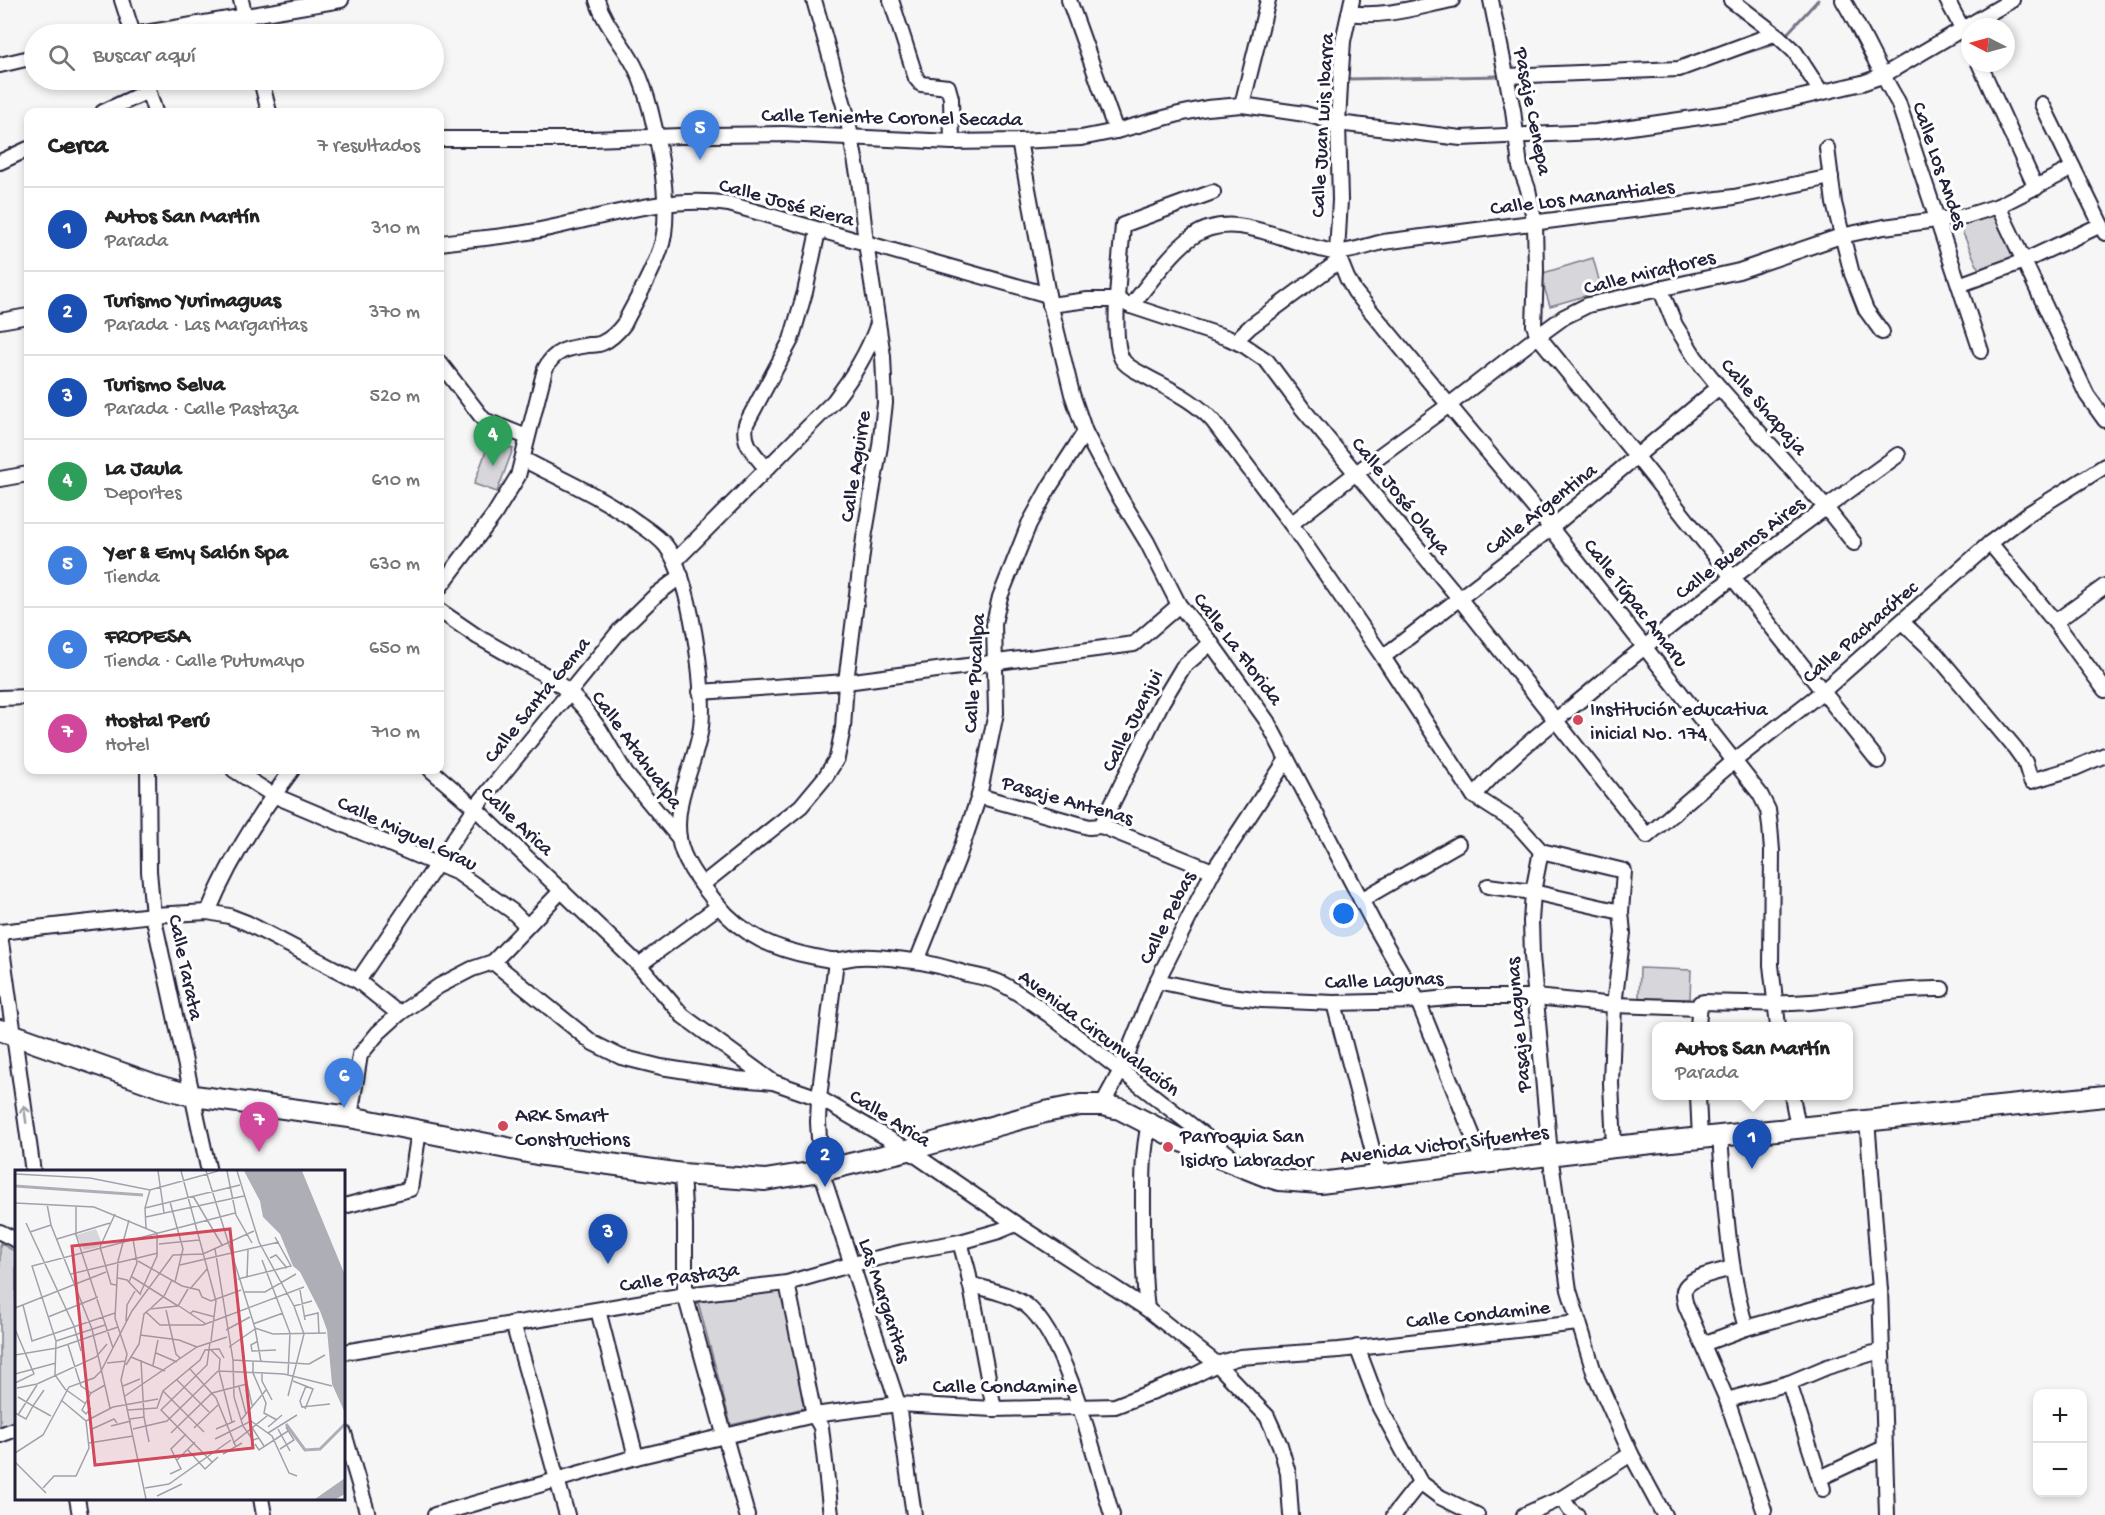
<!DOCTYPE html>
<html lang="es">
<meta charset="utf-8">
<style>
:root{--surface:#fff;--page:#f6f6f6;--text:#222;--muted:#767676;--line:#e0e0e0;--accent:#0f766e}
body{margin:0;font-family:"Gochi Hand",sans-serif;background:var(--page);color:var(--text)}
.controls{position:absolute;right:18px;bottom:18px;display:grid;overflow:hidden;border-radius:12px;box-shadow:0 3px 9px #0003}
.controls button{width:54px;height:54px;display:grid;place-items:center;padding:0;border:0;border-bottom:2px solid var(--line);background:var(--surface);color:var(--text);font:30px sans-serif}
.compass{position:absolute;left:1961px;top:18px;width:54px;height:54px;border-radius:50%;background:var(--surface);box-shadow:0 3px 9px #0003;rotate:276deg}
.you{position:absolute;left:1344px;top:914px;width:21px;height:21px;margin:-15px;border:4px solid #fff;border-radius:50%;background:#1a73e8;box-shadow:0 0 0 9px #1a73e833}
.badge{display:grid;place-items:center;width:39px;height:39px;border-radius:50%;background:var(--accent);color:#fff;font-size:20px;font-weight:700}
.pin{position:absolute;translate:-50% -50px;filter:drop-shadow(0 2px 3px #0008)}
.pin::after{content:'';position:absolute;top:32px;width:21px;height:18px;background:inherit;clip-path:polygon(0 0,100% 0,50% 100%)}
.popup{position:absolute;left:1652px;top:1022px;width:201px;height:78px;box-sizing:border-box;display:grid;place-content:center;border-radius:12px;background:var(--surface);filter:drop-shadow(0 2px 4px #0005);font-size:20px;white-space:nowrap;color:var(--muted)}
.popup b{font-size:22px;color:var(--text)}
.popup::after{content:'';position:absolute;left:50%;top:100%;margin-left:-12px;border:12px solid transparent;border-top-color:var(--surface)}
.list{margin:0;padding:0;list-style:none}
h2{display:flex;justify-content:space-between;align-items:center;height:78px;margin:0;padding:0 24px;font-size:26px}
h2 small{font-size:20px;font-weight:400;color:var(--muted)}
.list li{display:grid;grid-template-columns:39px 1fr auto;gap:18px;align-items:center;box-sizing:border-box;height:84px;padding:0 24px;border-top:2px solid var(--line)}
.list b{display:block;font-size:22px;white-space:nowrap}
.list p{margin:0;font-size:20px;white-space:nowrap;color:var(--muted)}
.list em{font-size:20px;font-style:normal;color:var(--muted)}
.icon{flex:none;width:33px;height:33px;fill:none;stroke:currentColor;stroke-width:2;stroke-linecap:round;stroke-linejoin:round}
.map{position:relative;flex:none;width:2105px;height:1515px;overflow:hidden}
.search{position:absolute;background:var(--surface);box-shadow:0 3px 9px #0003;left:24px;top:24px;width:420px;height:66px;display:flex;align-items:center;gap:15px;box-sizing:border-box;padding:0 21px;border-radius:33px;color:var(--muted);font-size:22px}
.panel{position:absolute;background:var(--surface);box-shadow:0 3px 9px #0003;left:24px;top:108px;width:420px;height:666px;border-radius:12px}
.map>svg:first-child{display:block}
.green{fill:#d7d7db;stroke:#7c7c8b;stroke-width:1.5}
.lines{fill:none;stroke-linecap:round;stroke-linejoin:round}
.stream{stroke:#767685;stroke-width:3}
.minor-casing{stroke:#22223b;stroke-width:18}
.highway-casing{stroke:#22223b;stroke-width:24}
.minor{stroke:#fff;stroke-width:14}
.highway{stroke:#fff;stroke-width:20}
.oneway{stroke:#9c9ca7}
.poi-dot{fill:#d1495b;stroke:#fff;stroke-width:2}
.labels{text-anchor:middle;stroke-width:6;stroke-linejoin:round;paint-order:stroke}
.street-label{font-size:21px;fill:#22223b;stroke:#fff}
.poi-label{font-size:21px;fill:#22223b;stroke:#fff;text-anchor:start}
.inset-river{fill:none;stroke:#aeaeb7;stroke-width:3}
.inset-road{fill:none;stroke:#a1a1ac;stroke-width:1.5}
.view{fill:#d1495b;fill-opacity:0.15;stroke:#d1495b;stroke-width:3}
.inset-edge{fill:none;stroke:#22223b;stroke-width:3}
</style>
<div class="map">
<svg width="2105" height="1515" viewBox="0 0 2105 1515">
<rect width="100%" height="100%" fill="#f6f6f7"/>
<filter id="ink" filterUnits="userSpaceOnUse"><feTurbulence type="fractalNoise" baseFrequency=".0167" numOctaves="2"/><feDisplacementMap in="SourceGraphic" scale="12" xChannelSelector="R" yChannelSelector="G"/><feConvolveMatrix kernelMatrix="1 2 1 2 8 2 1 2 1" color-interpolation-filters="sRGB"/></filter>
<g filter="url(#ink)">
<g class="green">
<polygon points="1996,213 2016,257 1979,270 1959,224"/>
<polygon points="1593,258 1602,291 1550,306 1540,274"/>
<polygon points="490,440 513,449 497,492 474,484"/>
<polygon points="1640,968 1691,970 1690,999 1639,998"/>
<polygon points="0,1243 16,1252 16,1422 0,1429"/>
<polygon points="782,1290 804,1408 731,1425 698,1302"/>
</g>
<g class="lines">
<g class="stream">
<polyline points="1785,36 1818,0"/>
<polyline points="1718,61 1778,43"/>
<polyline points="1640,77 1681,75"/>
<polyline points="1347,79 1501,76"/>
</g>
<defs>
<g id="minor">
<polyline points="122,0 133,34"/>
<polyline points="241,0 249,34"/>
<polyline points="891,0 916,78 921,84 948,87 951,98 952,142"/>
<polyline points="1069,0 1116,131"/>
<polyline points="1352,0 1343,41 1340,85 1338,123 1340,200 1337,253 1347,278 1355,292 1551,528 1760,794 1768,810 1770,826 1772,851 1771,965 1778,1026"/>
<polyline points="1491,0 1513,110 1520,167 1528,189 1535,224 1536,270 1534,325 1538,336 1637,457 1878,761"/>
<polyline points="1731,0 1779,37 1795,52 1821,92"/>
<path d="M1843,0c20,33 35,69 55,102l83,249"/>
<polyline points="1947,0 1970,43"/>
<path d="M1349,13c35,5 68,-6 103,-13"/>
<polyline points="139,34 341,0"/>
<polyline points="1979,63 2036,188"/>
<polyline points="0,65 34,57"/>
<polyline points="1507,76 1679,69 1774,34"/>
<polyline points="145,80 155,112"/>
<polyline points="261,80 269,112"/>
<polyline points="2042,104 2105,233"/>
<polyline points="1242,105 1268,0"/>
<polyline points="103,112 148,91"/>
<polyline points="440,139 590,139 712,135 783,134 952,142 1019,141 1081,138 1116,131 1179,114 1207,108 1242,105 1305,114 1338,123 1461,138 1596,132 1742,111 1862,83 1882,76 2012,0"/>
<polyline points="1019,141 1048,295 1072,394 1085,432 1119,496 1147,542 1179,605 1211,643 1267,721 1375,926 1418,1001 1483,1161"/>
<polyline points="1827,148 1834,203 1852,274 1866,310 1882,332"/>
<polyline points="0,162 28,149"/>
<path d="M1213,192l-90,33c-2,28 -13,113 -1,134 3,6 12,11 18,14 26,15 52,25 73,48l78,103 92,133 91,139 42,27 25,28"/>
<polyline points="1998,206 2087,395 2105,420"/>
<path d="M440,243c31,-4 64,-6 95,-12 64,-12 129,-37 194,-27l319,91"/>
<polyline points="1959,285 2024,261 2101,225"/>
<polyline points="1660,288 1675,325 1695,357 1719,387 1826,508 1854,543"/>
<polyline points="1050,305 1088,300 1118,300 1131,306 1228,338 1245,346 1267,361 1302,408 1459,598 1647,836 1734,761 1822,692 1990,543 2028,514 2105,466"/>
<path d="M1131,306c17,-21 40,-54 61,-69 39,-28 88,3 128,12 6,1 12,4 18,3 15,0 31,-7 45,-10l351,-45 97,-20"/>
<polyline points="0,321 28,316"/>
<polyline points="1235,341 1251,326 1339,261"/>
<polyline points="440,363 484,420 527,437"/>
<path d="M523,459c39,21 80,38 115,64 10,7 21,14 28,23 24,30 40,142 35,181 -5,37 -28,72 -22,111 3,24 24,48 38,66 27,33 58,45 98,53 7,1 15,4 22,3 8,0 15,-3 23,-3 18,-1 36,2 54,4 18,2 36,8 53,13 10,2 22,4 31,8 18,8 34,21 50,32l183,142"/>
<path d="M766,468c-12,-15 -24,-24 -20,-44l45,-84 14,-48 13,-61"/>
<polyline points="0,479 28,474"/>
<polyline points="1291,524 1356,473 1449,405 1538,336 1564,317 1588,305 1739,271 1841,236 1884,227 1966,216 1998,206 2073,168"/>
<polyline points="1990,543 2055,622 2105,690"/>
<path d="M675,561l159,-160c19,-25 33,-47 44,-77"/>
<path d="M440,587l54,-72 24,-39 27,-107c9,-19 23,-21 43,-24 5,0 10,0 14,-2 9,-4 16,-11 22,-19 12,-24 27,-48 36,-74 15,-39 -5,-141 -23,-179 -11,-25 -32,-44 -40,-71"/>
<polyline points="440,611 478,637 554,680 569,692 584,708 600,730 626,774 679,838"/>
<polyline points="1902,622 1936,654 2015,748 2025,762 2031,781 2075,768 2105,755"/>
<polyline points="2055,622 2105,586"/>
<polyline points="1383,657 1551,528 1719,387"/>
<polyline points="700,692 846,682 1134,644 1179,605"/>
<polyline points="0,698 28,697"/>
<polyline points="148,770 149,871 153,915 209,1172"/>
<polyline points="234,770 273,795 458,873 512,911 527,926"/>
<polyline points="431,770 475,808 639,965 683,1016 773,1082 819,1098 908,1150 1016,1224 1147,1309 1217,1364 1267,1416 1280,1445 1288,1473 1291,1515"/>
<polyline points="979,796 1089,827 1101,826 1213,871"/>
<path d="M1474,796c31,-37 77,-71 115,-103 99,-84 204,-162 309,-238"/>
<polyline points="1101,826 1162,702 1183,667 1211,643"/>
<polyline points="1541,851 1533,892 1531,921 1532,956 1550,1154 1569,1290 1594,1372 1631,1454 1664,1515"/>
<polyline points="1541,851 1624,871 1621,912 1623,933 1614,1005 1611,1083 1614,1147"/>
<polyline points="703,884 801,806 826,776 837,758 843,728 846,682 864,538 880,446 885,403 883,356 866,243 859,180 847,116 814,0"/>
<polyline points="1488,886 1533,892 1621,912"/>
<polyline points="1361,900 1458,844"/>
<path d="M208,912c21,-51 51,-98 84,-142"/>
<polyline points="0,932 153,915 208,912 229,916 247,923 358,981 399,1014"/>
<polyline points="0,935 33,1172"/>
<polyline points="836,961 819,1098 818,1122 821,1171 898,1404 914,1515"/>
<polyline points="917,961 957,861 979,796 996,713 994,623 1000,597 1029,524 1050,486 1085,432"/>
<polyline points="493,962 593,1043 621,1057 661,1067 737,1079 773,1082"/>
<polyline points="639,965 719,906"/>
<polyline points="358,981 475,808 621,629 656,595 681,576"/>
<polyline points="1157,981 1223,995 1262,1000 1334,1003 1418,1001 1457,997 1536,997 1614,1005 1699,1008"/>
<polyline points="1334,1003 1379,1175"/>
<path d="M1698,1026l2,-23 4,-1c36,1 70,3 106,0 44,-3 87,-14 132,-13"/>
<polyline points="1698,1096 1700,1139"/>
<polyline points="1792,1096 1798,1127"/>
<polyline points="1102,1105 1120,1072 1157,981 1213,871 1287,759"/>
<polyline points="350,1117 360,1055 378,1033 399,1014 439,986 472,969 493,962 562,890"/>
<polyline points="1867,1119 1880,1290 1887,1515"/>
<path d="M1720,1136c5,65 8,130 26,192"/>
<polyline points="682,1174 685,1224 685,1295 747,1515"/>
<polyline points="344,1206 410,1189 419,1131"/>
<polyline points="0,1232 16,1240"/>
<polyline points="960,1242 968,1271 994,1409"/>
<path d="M1732,1268c-13,4 -45,9 -48,23 -1,5 1,11 2,15l41,94 37,110"/>
<polyline points="787,1283 814,1415 821,1427 831,1515"/>
<path d="M970,1284c19,6 40,10 56,21 41,32 70,158 86,210"/>
<path d="M1147,1309c-4,-31 -4,-62 -4,-93 0,-31 -1,-62 6,-92"/>
<polyline points="598,1310 636,1457"/>
<polyline points="513,1323 567,1515"/>
<polyline points="1703,1344 1746,1328 1880,1290"/>
<polyline points="1357,1347 1380,1408 1420,1482 1440,1497 1477,1515"/>
<polyline points="344,1352 685,1295 787,1283 853,1264 903,1252 960,1242 999,1231 1016,1224"/>
<polyline points="1789,1383 1823,1489"/>
<polyline points="1727,1400 1789,1383 1827,1367 1880,1351"/>
<polyline points="344,1433 368,1515"/>
<polyline points="0,1435 16,1429"/>
<polyline points="1820,1478 1884,1448"/>
<polyline points="77,1498 80,1515"/>
<polyline points="261,1498 264,1515"/>
<polyline points="1562,1498 1570,1510 1577,1515"/>
<polyline points="435,1515 636,1457 814,1415 898,1404 994,1409 1115,1406 1193,1376 1217,1364 1240,1357 1339,1350 1578,1323"/>
<polyline points="1394,1515 1420,1482"/>
<polyline points="1524,1515 1562,1498 1631,1454"/>
</g>
<polyline id="highway" points="0,1030 158,1086 194,1096 350,1117 537,1154 682,1174 765,1180 790,1176 821,1171 908,1150 1045,1112 1080,1105 1102,1105 1120,1109 1198,1149 1266,1176 1279,1180 1320,1183 1614,1147 2105,1096"/>
</defs>
<use href="#minor" class="minor-casing"/>
<use href="#highway" class="highway-casing"/>
<use href="#minor" class="minor"/>
<use href="#highway" class="highway"/>
</g>
<defs><path id="oneway-shaft" d="M-6 0H5M1.5-3L5.5 0L1.5 3" fill="none" stroke-width="1.6" stroke-linecap="round" stroke-linejoin="round" transform="scale(1.5)"/></defs>
<use class="oneway" href="#oneway-shaft" transform="translate(25 1114) rotate(-98)"/>
</g>
<g class="poi-dot">
<circle cx="1578" cy="720" r="6"/>
<circle cx="503" cy="1126" r="6"/>
<circle cx="1168" cy="1147" r="6"/>
</g>
<g class="labels">
<g class="street-label">
<text transform="translate(1534 111) rotate(79)" y="7">Pasaje Cenepa</text>
<text transform="translate(892 116) rotate(1)" y="7">Calle Teniente Coronel Secada</text>
<text transform="translate(1321 125) rotate(-87)" y="7">Calle Juan Luis Ibarra</text>
<text transform="translate(1941 165) rotate(71)" y="7">Calle Los Andes</text>
<text transform="translate(1582 196) rotate(-7)" y="7">Calle Los Manantiales</text>
<text transform="translate(787 201) rotate(15)" y="7">Calle José Riera</text>
<text transform="translate(1649 271) rotate(-14)" y="7">Calle Miraflores</text>
<text transform="translate(1765 406) rotate(49)" y="7">Calle Shapaja</text>
<text transform="translate(854 466) rotate(-81)" y="7">Calle Aguirre</text>
<text transform="translate(1402 495) rotate(51)" y="7">Calle José Olaya</text>
<text transform="translate(1540 508) rotate(-38)" y="7">Calle Argentina</text>
<text transform="translate(1739 547) rotate(-37)" y="7">Calle Buenos Aires</text>
<text transform="translate(1637 602) rotate(52)" y="7">Calle Túpac Amaru</text>
<text transform="translate(1859 631) rotate(-41)" y="7">Calle Pachacútec</text>
<text transform="translate(1239 648) rotate(53)" y="7">Calle La Florida</text>
<text transform="translate(973 673) rotate(-86)" y="7">Calle Pucallpa</text>
<text transform="translate(536 699) rotate(-51)" y="7">Calle Santa Gema</text>
<text transform="translate(1131 720) rotate(-63)" y="7">Calle Juanjui</text>
<text transform="translate(638 749) rotate(54)" y="7">Calle Atahualpa</text>
<text transform="translate(1068 799) rotate(16)" y="7">Pasaje Antenas</text>
<text transform="translate(518 820) rotate(43)" y="7">Calle Arica</text>
<text transform="translate(408 832) rotate(25)" y="7">Calle Miguel Grau</text>
<text transform="translate(1166 917) rotate(-63)" y="7">Calle Pebas</text>
<text transform="translate(187 967) rotate(78)" y="7">Calle Tarata</text>
<text transform="translate(1384 979) rotate(-2)" y="7">Calle Lagunas</text>
<text transform="translate(1517 1025) rotate(-95)" y="7">Pasaje Lagunas</text>
<text transform="translate(1100 1032) rotate(37)" y="7">Avenida Circunvalación</text>
<text transform="translate(891 1117) rotate(32)" y="7">Calle Arica</text>
<text transform="translate(1444 1143) rotate(-7)" y="7">Avenida Victor Sifuentes</text>
<text transform="translate(679 1276) rotate(-8)" y="7">Calle Pastaza</text>
<text transform="translate(886 1300) rotate(72)" y="7">Las Margaritas</text>
<text transform="translate(1478 1313) rotate(-6)" y="7">Calle Condamine</text>
<text x="1005" y="1392">Calle Condamine</text>
</g>
<g class="poi-label">
<text x="1590" y="715">Institución educativa<tspan x="1590" dy="24">inicial No. 174</tspan></text>
<text x="515" y="1121">ARK Smart<tspan x="515" dy="24">Constructions</tspan></text>
<text x="1180" y="1142">Parroquia San<tspan x="1180" dy="24">Isidro Labrador</tspan></text>
</g>
</g>
<g transform="translate(15 1170)">
<rect width="330" height="330" fill="#f6f6f7"/>
<path d="M81,59l5,12 -2,6 -15,3 -8,-15z" fill="#d7d7db"/>
<path d="M229,1h58l43,104v138l-13,-29 -5,-54 -7,-19 -20,-39 -7,-6 -13,-32 -17,-17 -3,-16zM330,308v16l-9,5h-21z" fill="#aeaeb7"/>
<path class="inset-river" d="M0,16l128,9M271,254l19,26 15,-1 25,-25"/>
<path class="inset-road" d="M143,1l6,42M166,1l35,130 -5,40M191,1l49,157 6,34M212,1l9,44 16,28M222,1l22,71 35,64 10,28 -16,62M0,4l75,4 60,12 68,-19M178,26l29,49M155,32l13,47 -8,33M0,33l79,4 63,26v23l-17,38M32,34l4,21 41,104 18,79M61,36v29l37,113M130,38l95,-23M100,44l-15,33 11,37 5,1M131,47l98,-21M114,50l-11,41 -3,57 12,36 -6,26 25,119M11,53l48,103 7,25M131,58l-1,-20 5,-18M15,62l21,-7M42,69l53,-16M144,74l40,-4M200,79l18,111 1,37 9,29 10,14 6,-2M255,88l6,-3 11,13M247,90l28,73 -2,42M123,91l44,25 17,4 3,7 9,4 30,-11M165,95l99,-23M56,104l87,-21M117,107l46,29M103,108l9,2 14,15M232,108l1,-28M223,109l53,-13 -16,-29M114,112l8,-19 -4,-24M175,119l17,-20M285,120l5,30M228,122h22l31,-18M8,135l9,36 83,-28M164,136l27,18M279,136l18,-5M0,138l91,-36M136,138l13,-12 8,-16M151,140l10,44 4,4M131,142l14,13h43l101,-38M175,144l3,-3 22,6M290,146l13,-3 1,21M33,147l50,-20M111,151l1,-16 8,-14M238,154l30,-11M240,158l18,6 53,-1M0,159l19,45 -19,9M211,160l24,-13M125,165l39,5 18,7M41,171l49,-16M243,171l-7,4 1,6 24,-1M195,172l-3,23 -46,45 51,52M53,175l13,41 10,7M214,177l26,-18M196,180l9,9 -1,12 13,51M141,183l21,9M0,185l42,-7 61,-21M116,187l34,14M126,190l3,57M218,190l76,4M238,192v11l13,30 -2,10 13,7M92,193l19,-2M294,194l16,-9M111,195l13,-21 5,-30 6,-5 28,-3 10,-17M138,195l5,-25M175,199l26,29 20,49M229,200l8,35M204,201l65,3 48,12M247,202v9l10,19M0,204l41,-11M162,210l32,32M278,211l20,8 -8,20M108,216l17,-7M291,216l-6,15 2,6 28,-3M224,217l7,27M2,218l20,-4 59,-27 11,-13M148,221l41,41M110,226l72,-49 30,-10M3,227l15,9 11,-16M71,234l-21,-15 -10,-14 1,-34 -24,-75 203,-53M76,238l-5,6 -4,-4 9,-17 14,-8M113,240l29,-2 6,-17 37,-31 5,-10 14,-1 5,9M0,243l11,6 7,-13 18,10M3,245l19,-30M115,249l14,-2 5,25M226,250l25,-30M71,251l27,-14 45,-8M96,256l20,-5M236,256l13,20M253,257l14,-12M179,258l24,-23M77,259l22,-10 3,4M118,259l34,-8 51,-50M201,259l19,-8M263,259l12,22M156,263l41,-40 35,-9M253,263l29,-18M200,269l36,-18 21,15 17,37 8,3M74,273l44,-7M218,273l34,-27M240,274l4,6 29,-19M265,279l14,-9 -8,-13M173,280l17,19 13,-12M0,283l28,-18 26,-48 25,-9 7,-7 31,-60 41,-56 30,-1 51,-23M208,284l19,-11M162,290l18,-18M0,292l31,31M155,304l11,-5 -10,-20 15,-15M28,318l11,-12h22l13,-28 -3,-27 -25,-21M130,318l24,-4 62,-44M142,326l25,-12"/>
<path class="view" d="M215,59l23,219 -158,17 -23,-219z"/>
<rect width="330" height="330" class="inset-edge"/>
</g>
</svg>
<div class="controls">
<button>+</button>
<button>−</button>
</div>
<svg class="compass" viewBox="-18 -18 36 36"><path d="M0-13l5 13h-10z" fill="#e53935"/><path d="M0 13l5-13h-10z" fill="#767676"/></svg>
<div class="you"></div>
<div class="pin badge" style="left:1752px;top:1169px;background:#1a4fb4">1</div>
<div class="popup"><b>Autos San Martín</b>Parada</div>
<div class="pin badge" style="left:825px;top:1187px;background:#1a4fb4">2</div>
<div class="pin badge" style="left:608px;top:1264px;background:#1a4fb4">3</div>
<div class="pin badge" style="left:493px;top:466px;background:#2e9e5b">4</div>
<div class="pin badge" style="left:700px;top:160px;background:#3f7fe0">5</div>
<div class="pin badge" style="left:344px;top:1108px;background:#3f7fe0">6</div>
<div class="pin badge" style="left:259px;top:1152px;background:#d1479c">7</div>
<div class="search"><svg class="icon" aria-label="search" viewBox="0 0 24 24"><circle cx="10" cy="10" r="6"/><path d="M15 15l6 6"/></svg>Buscar aquí</div>
<section class="panel">
<h2>Cerca<small>7 resultados</small></h2>
<ul class="list">
<li><span class="badge" style="background:#1a4fb4">1</span><div><b>Autos San Martín</b><p>Parada</p></div><em>310 m</em></li>
<li><span class="badge" style="background:#1a4fb4">2</span><div><b>Turismo Yurimaguas</b><p>Parada · Las Margaritas</p></div><em>370 m</em></li>
<li><span class="badge" style="background:#1a4fb4">3</span><div><b>Turismo Selva</b><p>Parada · Calle Pastaza</p></div><em>520 m</em></li>
<li><span class="badge" style="background:#2e9e5b">4</span><div><b>La Jaula</b><p>Deportes</p></div><em>610 m</em></li>
<li><span class="badge" style="background:#3f7fe0">5</span><div><b>Yer &amp; Emy Salón Spa</b><p>Tienda</p></div><em>630 m</em></li>
<li><span class="badge" style="background:#3f7fe0">6</span><div><b>FROPESA</b><p>Tienda · Calle Putumayo</p></div><em>650 m</em></li>
<li><span class="badge" style="background:#d1479c">7</span><div><b>Hostal Perú</b><p>Hotel</p></div><em>710 m</em></li>
</ul>
</section>
</div>
